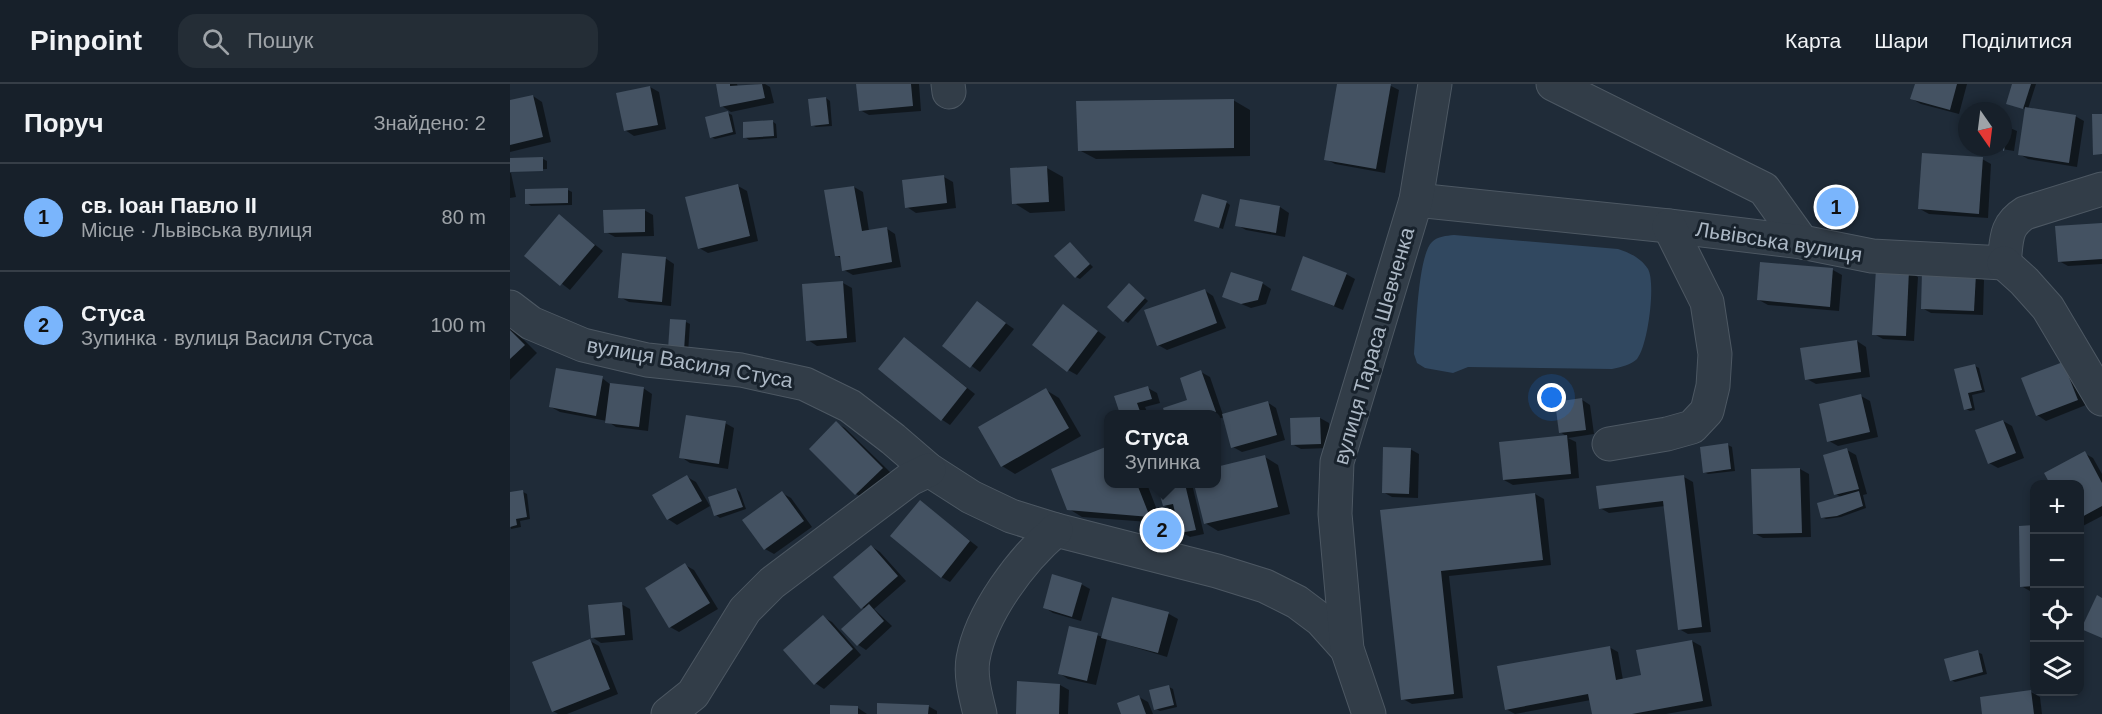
<!DOCTYPE html>
<html lang="uk">
<meta charset="utf-8">
<style>
:root{--surface:#17202a;--page:#242d36;--text:#f1f3f6;--muted:#9ea3a8;--line:#363e47;--accent:#7ab5fc}
body{margin:0;font-family:Helvetica,sans-serif;background:var(--page);color:var(--text)}
.controls{position:absolute;right:18px;bottom:18px;display:grid;overflow:hidden;border-radius:12px;box-shadow:0 3px 9px #0003}
.controls button{width:54px;height:54px;display:grid;place-items:center;padding:0;border:0;border-bottom:2px solid var(--line);background:var(--surface);color:var(--text);font:30px sans-serif}
.compass{position:absolute;left:1448px;top:18px;width:54px;height:54px;border-radius:50%;background:var(--surface);box-shadow:0 3px 9px #0003;rotate:166deg}
.you{position:absolute;left:1042px;top:314px;width:21px;height:21px;margin:-15px;border:4px solid #fff;border-radius:50%;background:#1a73e8;box-shadow:0 0 0 9px #1a73e833}
.badge{display:grid;place-items:center;width:39px;height:39px;border-radius:50%;background:var(--accent);color:#111;font-size:20px;font-weight:700}
.pin{position:absolute;translate:-50% -50%;border:3px solid #fff;box-shadow:0 2px 6px #0006}
.popup{position:absolute;left:594px;top:326px;width:117px;height:78px;box-sizing:border-box;display:grid;place-content:center;border-radius:12px;background:var(--surface);filter:drop-shadow(0 2px 4px #0005);font-size:20px;white-space:nowrap;color:var(--muted)}
.popup b{font-size:22px;color:var(--text)}
.popup::after{content:'';position:absolute;left:50%;top:100%;margin-left:-12px;border:12px solid transparent;border-top-color:var(--surface)}
.list{margin:0;padding:0;list-style:none}
h2{display:flex;justify-content:space-between;align-items:center;height:78px;margin:0;padding:0 24px;font-size:26px}
h2 small{font-size:20px;font-weight:400;color:var(--muted)}
.list li{display:grid;grid-template-columns:39px 1fr auto;gap:18px;align-items:center;box-sizing:border-box;height:108px;padding:0 24px;border-top:2px solid var(--line)}
.list b{display:block;font-size:22px;white-space:nowrap}
.list p{margin:0;font-size:20px;white-space:nowrap;color:var(--muted)}
.list em{font-size:20px;font-style:normal;color:var(--muted)}
.icon{flex:none;width:33px;height:33px;fill:none;stroke:currentColor;stroke-width:2;stroke-linecap:round;stroke-linejoin:round}
.map{position:relative;flex:none;width:1592px;height:630px;overflow:hidden}
header{display:flex;align-items:center;gap:36px;box-sizing:border-box;height:84px;padding:0 30px;background:var(--surface);border-bottom:2px solid var(--line)}
header strong{font-size:28px}
nav{display:flex;gap:33px;margin-inline-start:auto;font-size:21px}
.search{width:420px;height:54px;background:var(--page);display:flex;align-items:center;gap:15px;box-sizing:border-box;padding:0 21px;border-radius:18px;color:var(--muted);font-size:22px}
main{display:flex}
aside{flex:1;background:var(--surface)}
.map>svg:first-child{display:block}
.water{fill:#314860}
.shadow{fill:#0007}
.building{fill:#445262}
.lines{fill:none;stroke-linecap:round;stroke-linejoin:round}
.minor-casing{stroke:#4d5863;stroke-width:35}
.minor{stroke:#323d48;stroke-width:33}
.labels{text-anchor:middle;stroke-width:6;stroke-linejoin:round;paint-order:stroke}
.street-label{font-size:21px;fill:#acb8c5;stroke:#18222c}
</style>
<header>
<strong>Pinpoint</strong>
<div class="search"><svg class="icon" aria-label="search" viewBox="0 0 24 24"><circle cx="10" cy="10" r="6"/><path d="M15 15l6 6"/></svg>Пошук</div>
<nav><a>Карта</a><a>Шари</a><a>Поділитися</a></nav>
</header>
<main>
<aside>
<h2>Поруч<small>Знайдено: 2</small></h2>
<ul class="list">
<li><span class="badge">1</span><div><b>св. Іоан Павло ІІ</b><p>Місце · Львівська вулиця</p></div><em>80 m</em></li>
<li><span class="badge">2</span><div><b>Стуса</b><p>Зупинка · вулиця Василя Стуса</p></div><em>100 m</em></li>
</ul>
</aside>
<div class="map">
<svg width="1592" height="630" viewBox="0 0 1592 630">
<rect width="100%" height="100%" fill="#1f2b38"/>
<path class="water" d="M944,151l164,14c12,4 23,9 30,20 8,14 0,77 -11,90 -6,6 -16,8 -25,10l-144,-2 -15,6 -28,-5 -8,-5 -3,-9c2,-23 4,-99 18,-112 6,-6 14,-6 22,-7z"/>
<g class="shadow">
<polygon points="207,0 227,0 228,3 255,0 260,3 264,19 221,28 212,22"/>
<polygon points="348,0 409,0 411,27 359,31 350,26"/>
<polygon points="828,0 877,0 889,6 875,89 825,80 816,75"/>
<polygon points="1406,0 1457,0 1449,30 1411,20 1402,15"/>
<polygon points="1504,0 1526,0 1518,25 1565,32 1574,37 1567,83 1518,75 1509,70 1516,25 1502,21"/>
<polygon points="140,3 149,8 156,45 124,52 115,46"/>
<polygon points="23,12 32,18 41,58 0,68 0,18"/>
<polygon points="316,14 320,17 322,42 306,43 302,41"/>
<polygon points="723,16 740,26 740,72 586,75 569,66"/>
<polygon points="218,29 222,31 226,50 205,55 201,53"/>
<polygon points="262,37 266,40 267,54 239,56 235,53"/>
<polygon points="1493,41 1507,47 1504,67 1480,63 1493,63"/>
<polygon points="0,75 33,75 37,77 37,85 0,86 0,89 37,88 1,89 6,113 0,114"/>
<polygon points="1472,75 1481,80 1478,134 1419,130 1410,125"/>
<polygon points="537,84 553,93 555,127 520,129 504,119"/>
<polygon points="434,93 443,98 446,124 406,129 397,123"/>
<polygon points="228,102 237,107 248,157 198,169 189,164"/>
<polygon points="344,103 353,108 359,147 376,144 385,150 391,183 343,191 334,186 332,175 326,171"/>
<polygon points="58,106 62,108 62,121 21,122 17,119"/>
<polygon points="731,117 770,123 779,129 775,153 736,146 727,141"/>
<polygon points="716,118 720,121 713,145 690,138"/>
<polygon points="134,126 143,131 144,152 105,153 96,148"/>
<polygon points="49,132 93,167 60,206 16,172"/>
<polygon points="1592,140 1592,180 1558,182 1549,177"/>
<polygon points="560,160 583,183 570,195 566,193"/>
<polygon points="155,174 164,180 161,222 119,218 110,213"/>
<polygon points="1252,180 1323,186 1332,191 1329,227 1258,221 1249,216"/>
<polygon points="1399,188 1408,193 1404,257 1373,255 1364,250"/>
<polygon points="836,190 845,195 833,226 782,205"/>
<polygon points="1465,191 1474,196 1473,231 1421,229 1412,224"/>
<polygon points="333,199 342,204 346,258 307,262 298,256"/>
<polygon points="752,199 761,205 756,220 741,224 714,213"/>
<polygon points="624,204 638,217 618,239 614,236"/>
<polygon points="694,206 703,212 716,244 657,266 648,261"/>
<polygon points="467,219 504,245 470,288 434,262"/>
<polygon points="554,222 596,253 567,291 558,286"/>
<polygon points="176,238 180,240 178,269 164,268"/>
<polygon points="0,242 27,269 0,296"/>
<polygon points="395,255 465,310 440,341 431,335"/>
<polygon points="1347,257 1356,263 1360,293 1306,300 1297,295"/>
<polygon points="1552,280 1562,285 1576,321 1536,337 1527,331"/>
<polygon points="1465,282 1469,284 1475,308 1462,311 1465,326 1460,327 1456,325 1446,286"/>
<polygon points="691,288 700,293 713,331 757,318 766,324 775,356 732,368 723,363 714,333 706,336 706,330 657,330 655,325 679,317"/>
<polygon points="92,294 101,301 133,304 142,310 138,347 106,343 97,337 50,328 41,323"/>
<polygon points="638,304 647,309 650,319 635,323 638,330 611,330 606,313"/>
<polygon points="536,306 549,314 571,352 505,390 492,382"/>
<polygon points="1351,312 1360,317 1368,353 1328,362 1319,357"/>
<polygon points="1071,315 1080,321 1084,350 1058,354 1066,358 1069,394 1003,401 994,396 990,359 1058,353 1050,348"/>
<polygon points="810,334 819,339 819,364 791,365 782,360"/>
<polygon points="1493,337 1502,342 1514,374 1488,384 1479,379"/>
<polygon points="215,339 224,344 218,385 180,379 171,373"/>
<polygon points="326,339 335,344 381,389 355,415 346,410 301,365"/>
<polygon points="1218,361 1222,363 1225,387 1198,390 1194,388"/>
<polygon points="598,364 598,400 637,400 652,439 572,433 559,425"/>
<polygon points="900,365 909,370 908,414 882,413 873,408"/>
<polygon points="1337,366 1346,371 1357,410 1353,411 1356,424 1331,433 1316,435 1312,433 1331,413 1326,410"/>
<polygon points="1574,369 1583,374 1592,390 1592,432 1571,443 1570,400 1541,400 1536,390"/>
<polygon points="755,373 768,381 780,430 708,447 695,439 685,400 706,400 706,385"/>
<polygon points="1290,385 1299,390 1301,453 1253,454 1244,449"/>
<polygon points="177,393 186,398 200,422 167,441 158,435"/>
<polygon points="1174,393 1183,398 1201,548 1178,550 1169,545 1155,422 1099,429 1090,424"/>
<polygon points="649,400 682,400 694,450 680,453 671,448 666,426 663,427 654,421"/>
<polygon points="226,405 230,408 236,425 210,434 206,431"/>
<polygon points="13,408 17,410 20,435 10,437 11,443 1,445 0,410"/>
<polygon points="272,409 281,414 302,443 264,470 255,465"/>
<polygon points="1025,410 1034,415 1041,481 939,492 953,614 902,620 893,615 872,427"/>
<polygon points="410,418 468,463 440,498 431,493"/>
<polygon points="1511,443 1524,443 1524,507 1520,507 1511,502"/>
<polygon points="361,462 370,468 396,497 364,525 382,542 356,566 347,560 355,525 352,523"/>
<polygon points="175,481 184,486 208,525 169,548 160,543"/>
<polygon points="571,500 580,505 571,537 543,529 534,523"/>
<polygon points="603,515 659,530 668,535 657,573 597,555 586,601 558,595 549,589 560,543 593,553"/>
<polygon points="111,520 120,525 123,556 91,559 82,553"/>
<polygon points="313,533 322,538 351,571 314,605 305,599"/>
<polygon points="80,557 89,562 108,610 57,630 48,630 43,627"/>
<polygon points="1182,557 1191,562 1202,622 1156,630 1083,630 1081,616 1005,630 996,625 1099,563 1108,568 1113,596 1133,593"/>
<polygon points="1467,568 1472,570 1477,590 1445,598 1441,596"/>
<polygon points="550,601 559,606 558,630 507,630"/>
<polygon points="659,603 663,605 667,623 650,627 646,625"/>
<polygon points="1521,608 1530,613 1532,630 1474,630"/>
<polygon points="629,613 638,618 643,630 613,630"/>
<polygon points="418,622 427,627 427,630 368,630"/>
<polygon points="322,623 348,624 357,630 321,630"/>
</g>
<g class="building">
<polygon points="206,0 220,0 220,2 252,0 255,14 210,23"/>
<polygon points="346,0 401,0 403,22 349,27"/>
<polygon points="827,0 881,0 866,85 814,76"/>
<polygon points="1405,0 1447,0 1440,26 1400,15"/>
<polygon points="1502,0 1521,0 1513,25 1496,20"/>
<polygon points="140,2 148,41 114,47 106,9"/>
<polygon points="23,11 33,53 0,61 0,16"/>
<polygon points="316,13 319,40 301,42 298,15"/>
<polygon points="724,15 724,64 568,67 566,17"/>
<polygon points="1515,23 1566,31 1559,79 1508,71"/>
<polygon points="218,27 223,48 200,54 195,33"/>
<polygon points="1456,30 1457,30 1457,56 1451,55"/>
<polygon points="1582,30 1592,30 1592,70 1583,71"/>
<polygon points="263,36 264,52 233,54 233,38"/>
<polygon points="1493,40 1499,41 1494,67 1493,67"/>
<polygon points="1412,69 1473,73 1469,130 1408,125"/>
<polygon points="33,73 33,87 0,88 0,74"/>
<polygon points="537,82 539,118 502,120 500,84"/>
<polygon points="434,91 437,119 395,124 392,96"/>
<polygon points="228,100 240,152 188,165 175,113"/>
<polygon points="344,102 352,147 377,143 382,178 332,187 330,172 325,172 314,106"/>
<polygon points="58,104 58,119 15,120 15,105"/>
<polygon points="692,110 717,117 709,144 684,137"/>
<polygon points="730,115 770,122 766,149 725,142"/>
<polygon points="135,125 135,148 94,149 93,126"/>
<polygon points="49,130 85,161 50,202 14,172"/>
<polygon points="1592,139 1592,175 1548,178 1545,142"/>
<polygon points="560,158 580,180 565,194 544,172"/>
<polygon points="112,169 156,173 152,218 108,214"/>
<polygon points="793,172 837,189 824,222 781,206"/>
<polygon points="1250,178 1323,184 1320,223 1247,216"/>
<polygon points="1366,185 1399,186 1396,252 1362,251"/>
<polygon points="1412,187 1466,190 1464,227 1411,225"/>
<polygon points="721,188 753,198 748,216 731,220 712,213"/>
<polygon points="333,197 337,254 296,257 292,200"/>
<polygon points="619,199 635,214 613,238 597,223"/>
<polygon points="695,205 707,239 647,262 634,226"/>
<polygon points="467,217 496,239 460,284 432,262"/>
<polygon points="553,220 588,247 557,288 522,261"/>
<polygon points="160,235 176,236 174,267 158,266"/>
<polygon points="0,246 15,261 0,275"/>
<polygon points="394,253 457,304 431,337 368,285"/>
<polygon points="1347,256 1351,288 1295,296 1290,264"/>
<polygon points="1553,278 1568,316 1526,332 1511,294"/>
<polygon points="1465,280 1472,306 1458,309 1462,324 1454,326 1444,285"/>
<polygon points="46,284 93,292 86,332 39,323"/>
<polygon points="691,286 706,328 698,330 655,330 653,324 677,316 670,294"/>
<polygon points="100,299 134,303 129,343 95,339"/>
<polygon points="638,302 642,315 627,319 631,330 610,330 604,312"/>
<polygon points="536,304 559,344 491,383 468,343"/>
<polygon points="1351,310 1360,348 1317,358 1309,320"/>
<polygon points="1072,314 1076,346 1049,349 1045,318"/>
<polygon points="758,317 767,351 721,364 712,330"/>
<polygon points="176,331 216,337 209,380 169,374"/>
<polygon points="810,333 811,360 781,361 780,334"/>
<polygon points="1493,336 1506,369 1478,380 1465,346"/>
<polygon points="326,337 373,384 345,411 299,365"/>
<polygon points="1057,351 1061,390 993,396 989,358"/>
<polygon points="1218,359 1221,385 1193,389 1190,363"/>
<polygon points="598,362 598,400 627,400 640,433 557,426 541,385"/>
<polygon points="873,363 901,364 899,410 872,409"/>
<polygon points="1337,364 1349,405 1324,411 1313,371"/>
<polygon points="1575,367 1592,399 1592,422 1570,434 1570,400 1540,400 1534,389"/>
<polygon points="755,371 768,423 694,440 684,400 706,400 706,383"/>
<polygon points="1290,384 1292,449 1243,450 1241,385"/>
<polygon points="177,391 192,417 157,436 142,411"/>
<polygon points="1174,391 1192,543 1168,546 1153,417 1089,425 1086,402"/>
<polygon points="647,400 675,400 686,446 670,449 663,420 653,422"/>
<polygon points="226,404 233,423 204,432 198,413"/>
<polygon points="13,406 17,433 6,435 7,441 0,443 0,408"/>
<polygon points="272,407 294,437 254,466 232,436"/>
<polygon points="1349,407 1353,422 1327,432 1311,434 1307,419"/>
<polygon points="1025,409 1033,476 931,487 944,610 891,616 870,426"/>
<polygon points="410,416 460,457 431,494 380,452"/>
<polygon points="1524,441 1524,502 1510,503 1509,442"/>
<polygon points="361,461 388,492 351,525 323,493"/>
<polygon points="175,479 200,519 159,544 135,504"/>
<polygon points="542,490 572,499 562,533 533,524"/>
<polygon points="1587,511 1592,514 1592,554 1571,545"/>
<polygon points="602,513 659,528 648,569 591,554"/>
<polygon points="112,518 115,551 81,554 78,521"/>
<polygon points="359,520 374,537 347,562 331,545"/>
<polygon points="313,531 343,565 304,601 273,566"/>
<polygon points="559,542 588,549 577,597 548,590"/>
<polygon points="80,555 100,605 42,628 22,578"/>
<polygon points="1182,556 1193,617 1122,630 1082,630 1078,610 995,626 987,582 1100,562 1106,596 1131,591 1126,566"/>
<polygon points="1468,566 1473,588 1440,597 1434,575"/>
<polygon points="507,597 550,600 549,630 506,630"/>
<polygon points="659,601 664,621 644,626 639,606"/>
<polygon points="1521,606 1524,630 1472,630 1470,613"/>
<polygon points="629,611 636,630 611,630 607,619"/>
<polygon points="367,619 419,621 418,630 367,630"/>
<polygon points="320,621 348,622 348,630 320,630"/>
</g>
<g class="lines">
<defs>
<g id="minor">
<polyline points="438,0 439,8"/>
<polyline points="1043,0 1254,105 1292,158"/>
<path d="M906,116l253,26 133,16 70,14 132,7c3,-22 0,-37 21,-50l77,-24"/>
<polyline points="1494,179 1514,197 1538,224 1592,315"/>
<polyline points="0,223 21,239 73,261 137,276 231,286 295,300 340,322 383,355 419,386 461,413 501,432 546,446 707,487 755,502 787,518 811,536 837,565"/>
<polyline points="1099,360 1157,350 1182,343 1197,327 1203,302 1205,270 1197,218 1159,142"/>
<polyline points="158,630 183,610 235,526 262,499 400,395 419,386"/>
<path d="M470,630c-4,-17 -10,-37 -7,-55 8,-46 48,-99 83,-129"/>
<polyline points="859,630 837,565 825,430 827,378 906,116 925,0"/>
</g>
</defs>
<use href="#minor" class="minor-casing"/>
<use href="#minor" class="minor"/>
</g>
<g class="labels">
<g class="street-label">
<text transform="translate(1269 158) rotate(9)" y="7">Львівська вулиця</text>
<text transform="translate(864 262) rotate(-74)" y="7">вулиця Тараса Шевченка</text>
<text transform="translate(180 279) rotate(10)" y="7">вулиця Василя Стуса</text>
</g>
</g>
</svg>
<div class="controls">
<button>+</button>
<button>−</button>
<button><svg class="icon" aria-label="locate" viewBox="0 0 24 24"><circle cx="12" cy="12" r="6"/><path d="M12 2v4M12 18v4M2 12h4M18 12h4"/></svg></button>
<button><svg class="icon" aria-label="layers" viewBox="0 0 24 24"><path d="M12 4l9 5-9 5-9-5zM3 14l9 5 9-5"/></svg></button>
</div>
<svg class="compass" viewBox="-18 -18 36 36"><path d="M0-13l5 13h-10z" fill="#e53935"/><path d="M0 13l5-13h-10z" fill="#9ea3a8"/></svg>
<div class="you"></div>
<div class="pin badge" style="left:1326px;top:123px">1</div>
<div class="pin badge" style="left:652px;top:446px">2</div>
<div class="popup"><b>Стуса</b>Зупинка</div>
</div>
</main>
